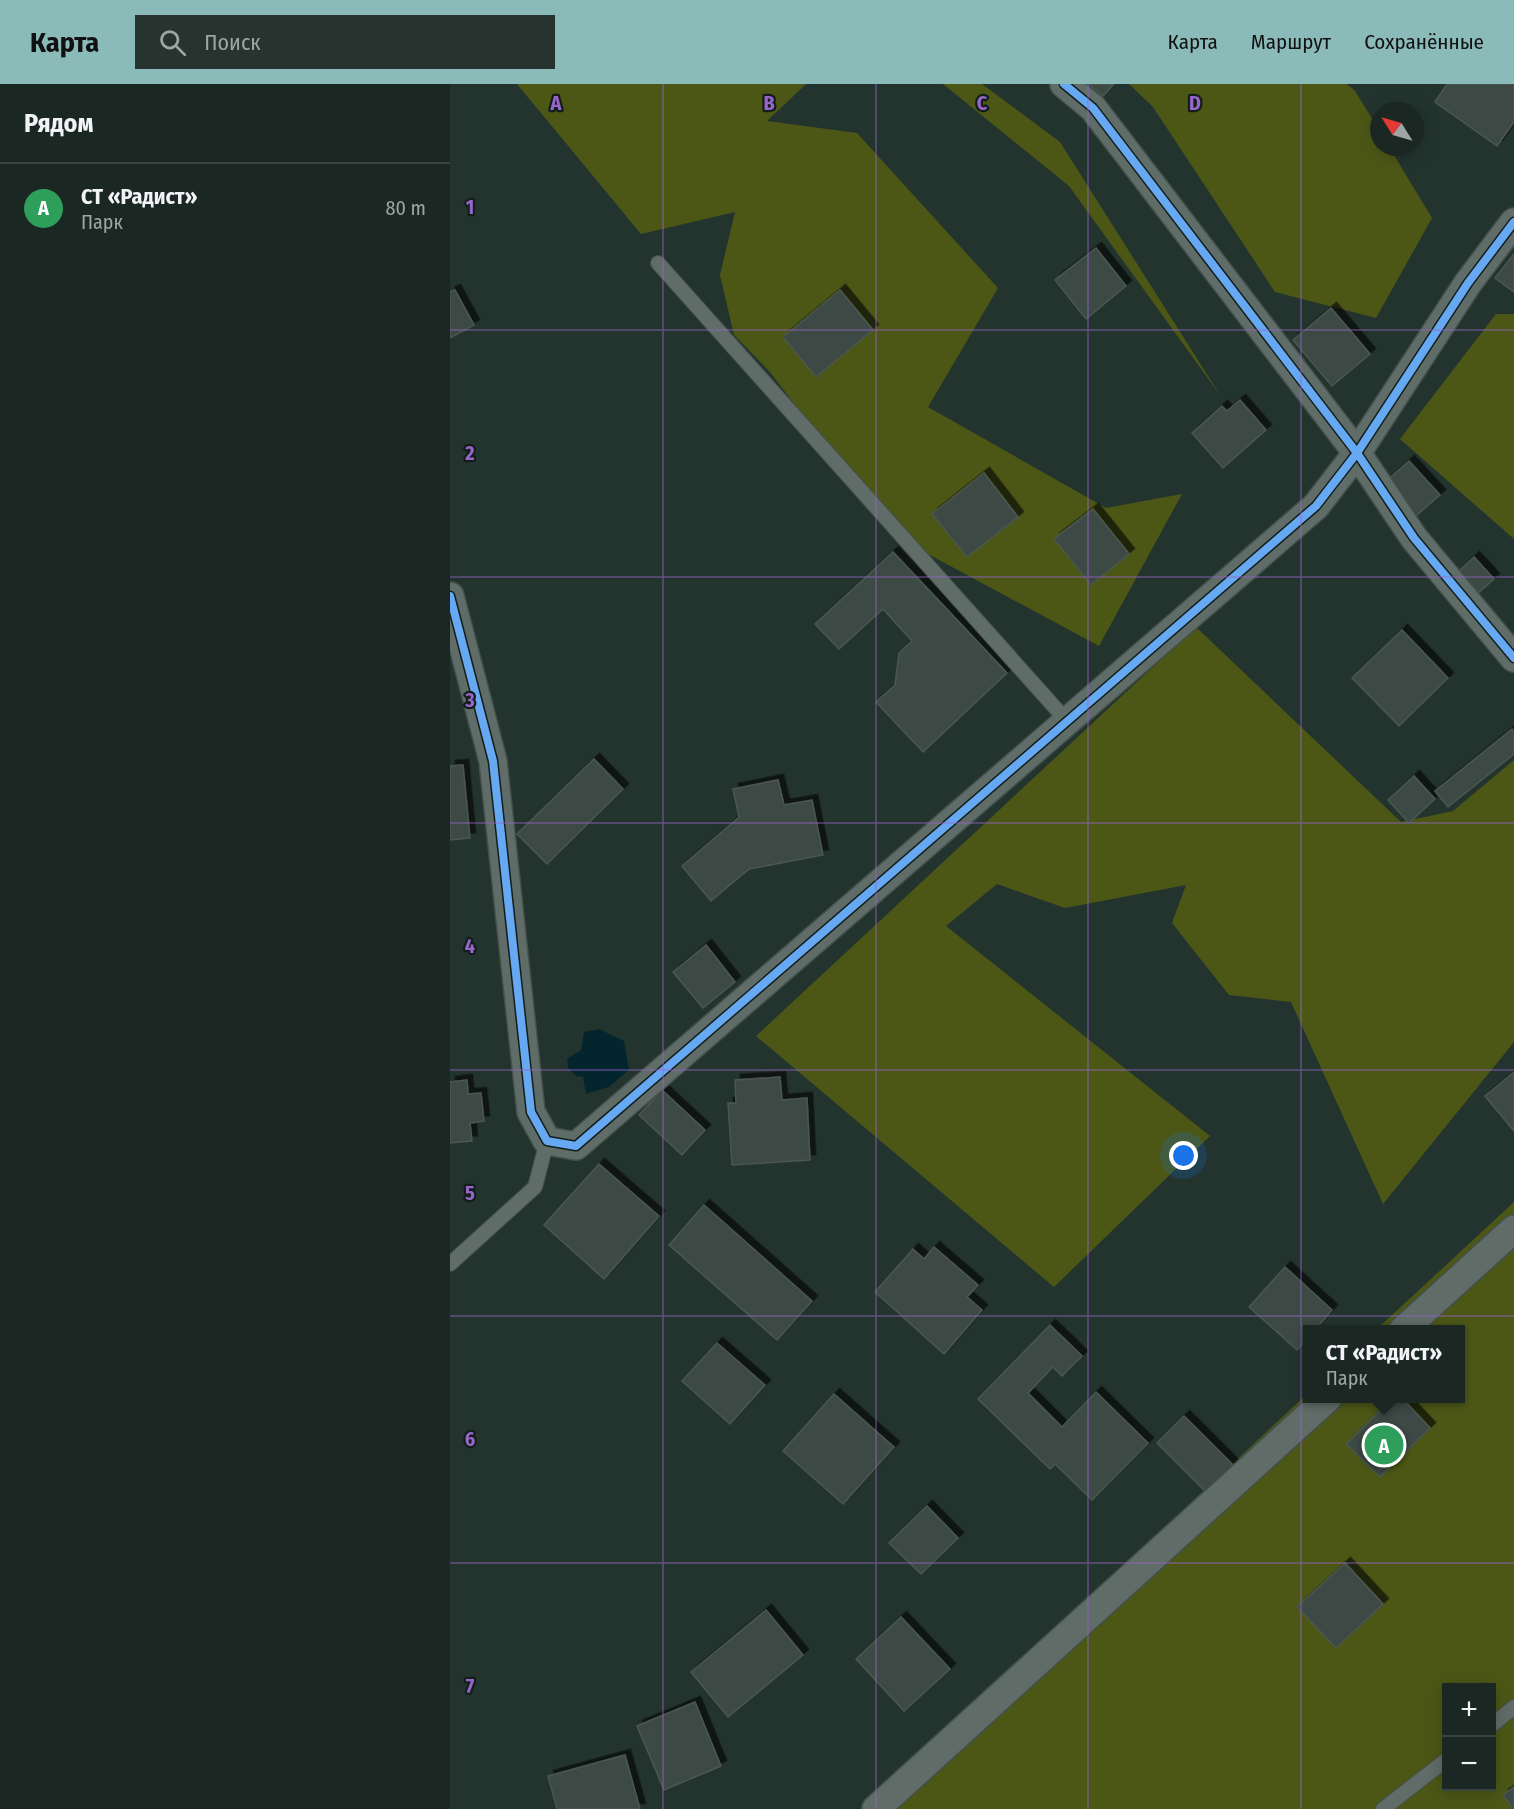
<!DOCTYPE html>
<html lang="ru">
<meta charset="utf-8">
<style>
:root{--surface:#1a2722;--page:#27332f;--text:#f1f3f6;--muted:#9fa5a5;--line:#384440;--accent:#8bbbb9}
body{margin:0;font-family:"Fira Sans Condensed",sans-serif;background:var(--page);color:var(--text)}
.controls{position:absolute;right:18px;bottom:18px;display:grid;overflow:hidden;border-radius:0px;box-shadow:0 3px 15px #0003}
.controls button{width:54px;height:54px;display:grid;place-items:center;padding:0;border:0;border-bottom:2px solid var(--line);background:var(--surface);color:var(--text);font:30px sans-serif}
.compass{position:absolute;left:920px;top:18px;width:54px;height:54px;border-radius:50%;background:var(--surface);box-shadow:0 3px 15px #0003;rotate:307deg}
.you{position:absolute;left:734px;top:1072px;width:21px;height:21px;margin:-15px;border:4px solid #fff;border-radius:50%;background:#1a73e8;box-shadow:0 0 0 9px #1a73e833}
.badge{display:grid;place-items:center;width:39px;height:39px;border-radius:50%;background:var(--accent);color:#fff;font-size:20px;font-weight:700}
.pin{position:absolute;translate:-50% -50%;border:3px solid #fff;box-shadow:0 2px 6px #0006}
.popup{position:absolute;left:853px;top:1241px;width:162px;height:78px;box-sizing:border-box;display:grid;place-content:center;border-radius:0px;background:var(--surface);filter:drop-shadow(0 2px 4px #0005);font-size:20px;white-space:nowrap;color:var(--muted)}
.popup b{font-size:22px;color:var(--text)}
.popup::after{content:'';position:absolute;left:50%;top:100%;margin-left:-12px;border:12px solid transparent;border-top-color:var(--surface)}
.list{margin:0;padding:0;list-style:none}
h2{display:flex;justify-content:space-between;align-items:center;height:78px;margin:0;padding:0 24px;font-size:26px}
h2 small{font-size:20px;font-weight:400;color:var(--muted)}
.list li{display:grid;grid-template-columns:39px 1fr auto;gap:18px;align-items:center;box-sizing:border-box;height:90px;padding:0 24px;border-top:2px solid var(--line)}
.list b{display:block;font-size:22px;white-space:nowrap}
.list p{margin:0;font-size:20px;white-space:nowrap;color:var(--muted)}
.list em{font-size:20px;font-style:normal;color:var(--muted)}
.icon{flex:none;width:33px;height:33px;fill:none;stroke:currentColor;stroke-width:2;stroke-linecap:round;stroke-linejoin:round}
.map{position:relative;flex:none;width:1064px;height:1725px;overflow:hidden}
header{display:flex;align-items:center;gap:36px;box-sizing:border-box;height:84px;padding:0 30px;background:var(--accent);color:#111}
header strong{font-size:28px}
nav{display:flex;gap:33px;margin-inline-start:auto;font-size:21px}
.search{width:420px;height:54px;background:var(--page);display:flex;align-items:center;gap:15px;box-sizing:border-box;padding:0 21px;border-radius:0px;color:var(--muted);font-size:22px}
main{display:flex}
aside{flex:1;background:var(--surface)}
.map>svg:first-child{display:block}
.green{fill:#4c5716;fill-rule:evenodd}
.water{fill:#03262e}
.building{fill:#3e4a44;stroke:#4b5750;stroke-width:1.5;filter:url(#shadow)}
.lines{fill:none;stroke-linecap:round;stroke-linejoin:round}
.lane-casing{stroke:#43504c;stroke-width:16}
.street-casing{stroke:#43504c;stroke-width:30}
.lane{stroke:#606c67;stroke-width:14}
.street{stroke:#606c67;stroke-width:27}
.cycleway-casing{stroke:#121e19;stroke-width:11}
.cycleway{stroke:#66a8f1;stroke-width:8}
.grid{fill:none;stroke:#9866cb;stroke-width:1.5;stroke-opacity:0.55}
.grid-label{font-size:20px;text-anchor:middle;font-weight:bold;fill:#9866cb;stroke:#121e19;stroke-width:4.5;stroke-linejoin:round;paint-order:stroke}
</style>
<header>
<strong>Карта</strong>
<div class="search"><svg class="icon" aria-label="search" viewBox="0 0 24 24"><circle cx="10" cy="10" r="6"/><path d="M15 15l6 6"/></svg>Поиск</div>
<nav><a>Карта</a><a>Маршрут</a><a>Сохранённые</a></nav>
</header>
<main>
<aside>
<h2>Рядом<small></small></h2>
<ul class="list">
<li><span class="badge" style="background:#2e9e5b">A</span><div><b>СТ «Радист»</b><p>Парк</p></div><em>80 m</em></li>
</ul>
</aside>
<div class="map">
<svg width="1064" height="1725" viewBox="0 0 1064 1725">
<defs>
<filter id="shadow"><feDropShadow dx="5.5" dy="-5.5" stdDeviation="0" flood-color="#0009"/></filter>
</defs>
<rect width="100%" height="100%" fill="#23342e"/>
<g class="green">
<polygon points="67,0 356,0 317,37 407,49 548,204 478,323 656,424 732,410 649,562 478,470 352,330 320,288 284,251 270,191 285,128 191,150"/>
<polygon points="493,0 532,0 610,58 770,311 619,102"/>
<polygon points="679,0 897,0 905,7 929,46 929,63 939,63 982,134 926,234 825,208 703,23"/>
<polygon points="1046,230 1064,230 1064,455 950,355"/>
<polygon points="746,543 951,738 1003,727 1064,676 1064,958 933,1120 841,918 779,911 722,839 736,801 615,824 547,800 496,842 760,1052 604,1203 306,952"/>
<path d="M1064,1118v607h-651l444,-415 1,4h152v-68l-83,-1zM996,1604h46v98h-46z"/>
</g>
<polygon class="water" points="149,945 174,957 179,986 159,1003 136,1010 133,993 126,992 118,984 117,975 131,966 134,948"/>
<g class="building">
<polygon points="639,0 664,0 653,12"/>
<polygon points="997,0 1064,0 1064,38 1047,62 985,18"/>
<polygon points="646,164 676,202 636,235 605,196"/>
<polygon points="1064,170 1064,208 1045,194"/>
<polygon points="5,206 24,241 0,254 0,208"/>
<polygon points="390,206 423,246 366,293 333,253"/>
<polygon points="881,224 920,270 882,302 843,256"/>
<polygon points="790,316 816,346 773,384 742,349 772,322 777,327"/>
<polygon points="959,377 990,411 966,432 935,398"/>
<polygon points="534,389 568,433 517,473 482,430"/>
<polygon points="643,425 679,470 641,501 604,455"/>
<polygon points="443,468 557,589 473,668 426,618 445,601 449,569 462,557 433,525 389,565 365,540"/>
<polygon points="1024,473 1044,495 1027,510 1008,488"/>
<polygon points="952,546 998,594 949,642 902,594"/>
<polygon points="1062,645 1064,648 1064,670 998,723 985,707"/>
<polygon points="144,675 173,705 97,780 67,750"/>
<polygon points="13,681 20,754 0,756 0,682"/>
<polygon points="964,692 985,715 959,739 938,716"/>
<polygon points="328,696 334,721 362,716 373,771 299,785 261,817 232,782 289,733 283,705"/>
<polygon points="256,861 285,898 253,924 223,888"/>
<polygon points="1064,988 1064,1047 1035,1012"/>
<polygon points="330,993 332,1016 357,1014 360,1076 282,1081 278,1019 286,1019 285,996"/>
<polygon points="17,996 18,1010 31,1009 34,1037 20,1039 22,1057 0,1059 0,998"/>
<polygon points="212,1006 255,1046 232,1071 189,1031"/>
<polygon points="149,1080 209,1132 154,1195 94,1141"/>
<polygon points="254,1121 362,1217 327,1256 219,1161"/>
<polygon points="484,1163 528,1201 517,1213 532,1226 494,1270 425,1208 463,1165 474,1175"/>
<polygon points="835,1183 882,1226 865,1246 858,1246 858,1253 847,1266 799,1223"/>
<polygon points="600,1241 632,1272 612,1292 603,1283 578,1309 612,1343 646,1308 698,1359 642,1416 605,1380 600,1385 528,1315"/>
<polygon points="267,1259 315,1301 280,1340 232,1297"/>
<polygon points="384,1310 444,1363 393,1420 333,1367"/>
<polygon points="943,1314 952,1314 980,1344 930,1393 896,1360"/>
<polygon points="734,1332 783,1381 756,1408 707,1359"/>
<polygon points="477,1422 508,1454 471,1490 439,1459"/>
<polygon points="895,1479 933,1520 886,1564 847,1523"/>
<polygon points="316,1526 353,1571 278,1633 241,1588"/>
<polygon points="451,1533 500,1585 454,1627 406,1575"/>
<polygon points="245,1618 271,1682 214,1706 187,1642"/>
<polygon points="175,1671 190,1725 107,1725 98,1692"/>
<polygon points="1064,1703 1064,1725 1063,1725 1053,1711"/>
</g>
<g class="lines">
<defs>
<g id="lane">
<polyline points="208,179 617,637"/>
<polyline points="0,1180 85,1103 97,1057"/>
<polyline points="1042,1641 1064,1623"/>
<polyline points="933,1725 996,1676"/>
</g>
<g id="street">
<polyline points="614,0 643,24 907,369 964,454 1064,574"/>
<polyline points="0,512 43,677 81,1028 97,1057 126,1062 866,422 907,369 1018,199 1064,138"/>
<polyline points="953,1246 1064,1145"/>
<polyline points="426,1725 878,1314"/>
</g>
</defs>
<use href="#lane" class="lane-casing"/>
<use href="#street" class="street-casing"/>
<use href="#lane" class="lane"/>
<use href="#street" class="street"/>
<defs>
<g id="cycleway">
<polyline points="614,0 643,24 907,369 964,454 1064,574"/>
<polyline points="0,512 43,677 81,1028 97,1057 126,1062 866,422 907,369 1018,199 1064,138"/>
</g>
</defs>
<use href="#cycleway" class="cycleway-casing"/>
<use href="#cycleway" class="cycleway"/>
</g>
<path class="grid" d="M213,0v1725M426,0v1725M638,0v1725M851,0v1725M0,246h1064M0,493h1064M0,739h1064M0,986h1064M0,1232h1064M0,1479h1064"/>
<g class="grid-label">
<text x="106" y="26">A</text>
<text x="319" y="26">B</text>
<text x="532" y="26">C</text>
<text x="745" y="26">D</text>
<text x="20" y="130">1</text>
<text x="20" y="376">2</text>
<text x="20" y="623">3</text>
<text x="20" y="869">4</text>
<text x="20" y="1116">5</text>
<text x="20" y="1362">6</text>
<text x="20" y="1609">7</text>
</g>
</svg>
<div class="controls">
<button>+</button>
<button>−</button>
</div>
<svg class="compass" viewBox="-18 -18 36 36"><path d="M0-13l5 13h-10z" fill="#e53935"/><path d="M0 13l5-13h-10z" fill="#9fa5a5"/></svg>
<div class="you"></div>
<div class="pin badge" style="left:934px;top:1361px;background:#2e9e5b">A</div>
<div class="popup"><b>СТ «Радист»</b>Парк</div>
</div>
</main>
